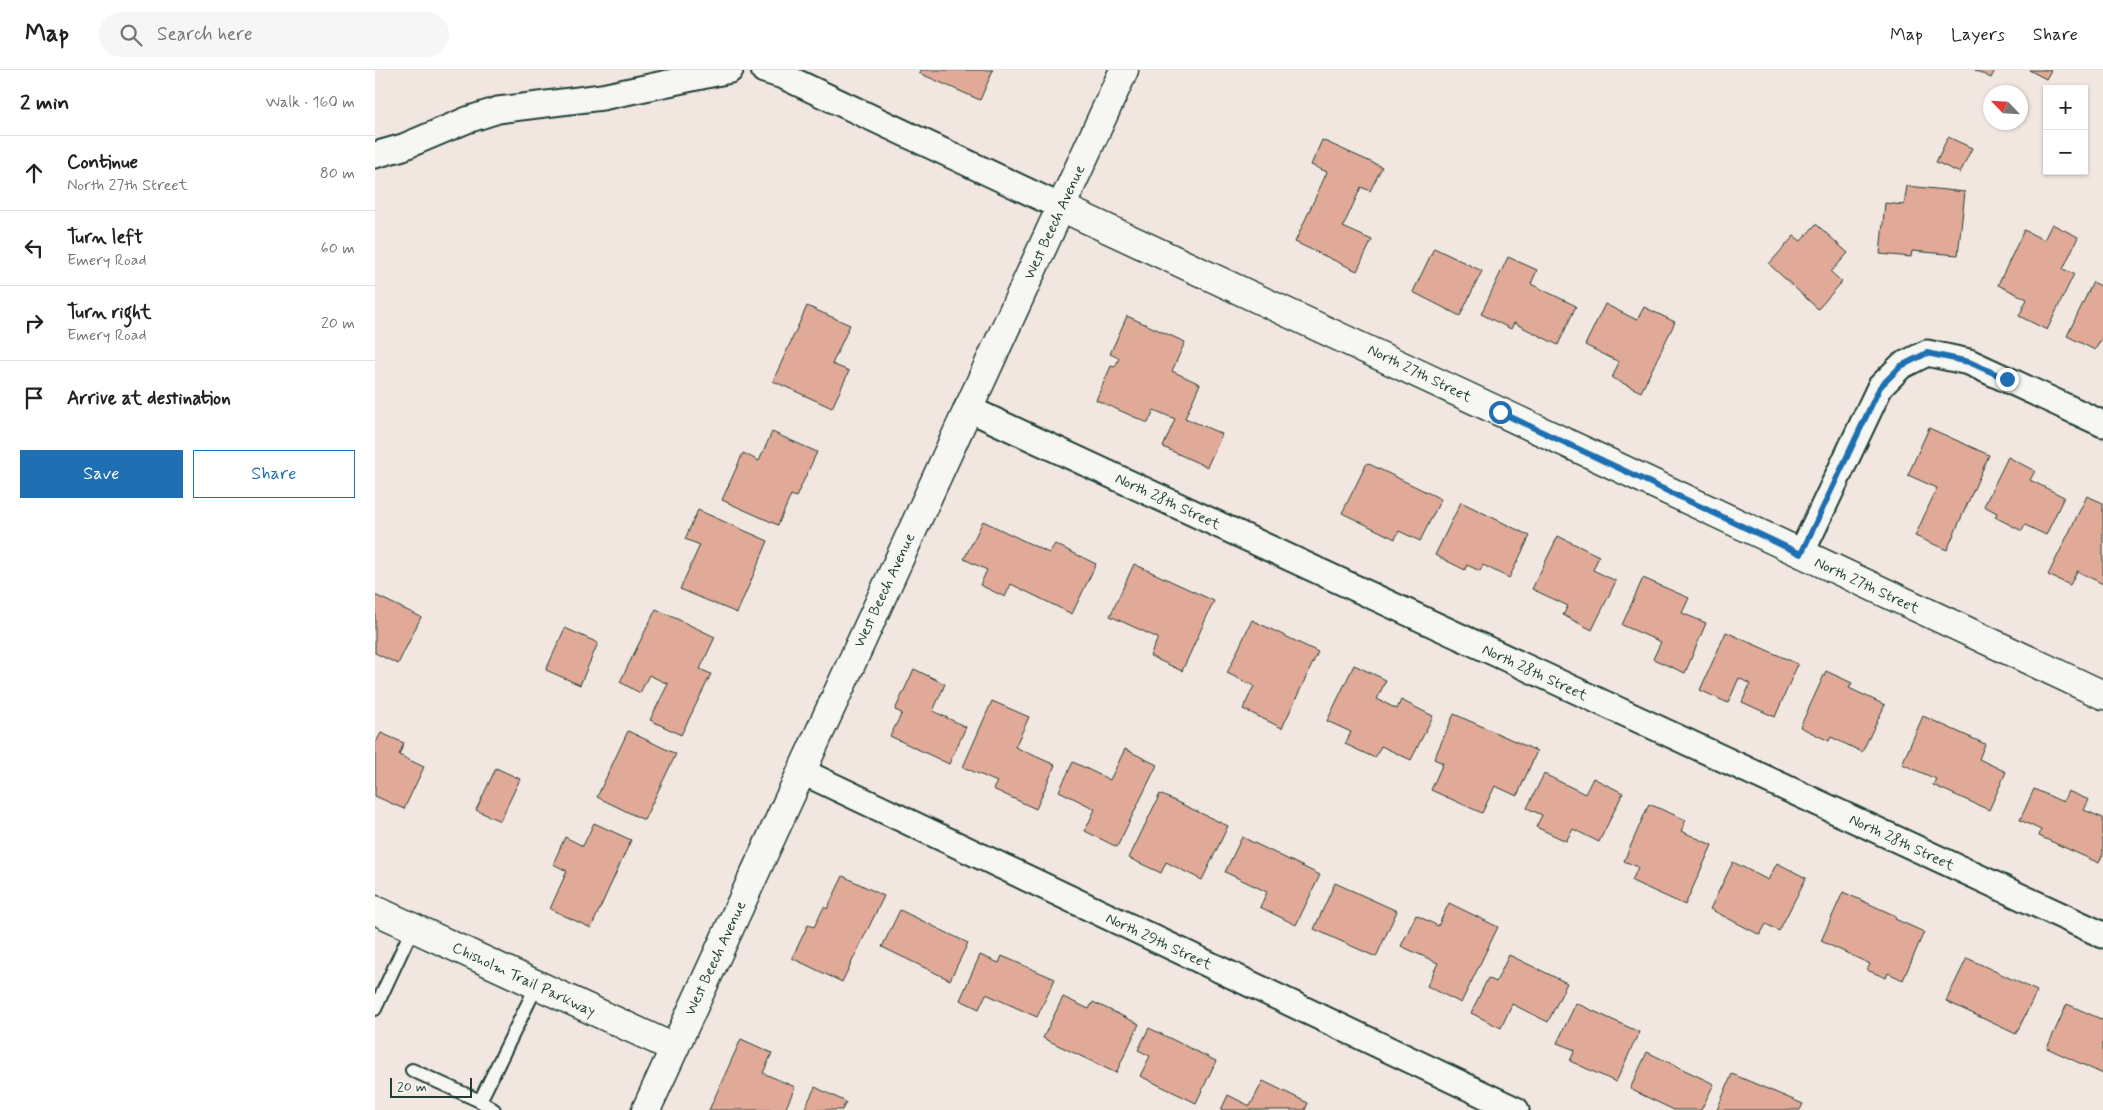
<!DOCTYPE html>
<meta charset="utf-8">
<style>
:root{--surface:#fff;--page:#f6f6f6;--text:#222;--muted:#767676;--line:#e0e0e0;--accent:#1f6fb2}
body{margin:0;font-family:Mynerve,sans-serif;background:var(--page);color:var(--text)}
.controls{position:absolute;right:15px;top:15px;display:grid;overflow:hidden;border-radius:0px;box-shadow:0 1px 4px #0004}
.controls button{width:45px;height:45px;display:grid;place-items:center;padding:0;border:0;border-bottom:1px solid var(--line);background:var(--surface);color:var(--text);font:25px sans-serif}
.compass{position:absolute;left:1608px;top:15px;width:45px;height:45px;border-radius:50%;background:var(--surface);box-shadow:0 1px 4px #0004;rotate:295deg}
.scale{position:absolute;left:15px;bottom:12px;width:82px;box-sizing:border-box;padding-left:5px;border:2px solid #1f3d34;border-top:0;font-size:14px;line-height:18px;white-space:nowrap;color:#1f3d34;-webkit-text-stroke:4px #f6f6f2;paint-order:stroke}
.stop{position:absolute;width:15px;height:15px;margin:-11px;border:4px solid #1f6fb2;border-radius:50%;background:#fff}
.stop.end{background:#1f6fb2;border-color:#fff;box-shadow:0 1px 5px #0008}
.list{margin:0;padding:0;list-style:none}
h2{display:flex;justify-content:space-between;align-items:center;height:65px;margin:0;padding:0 20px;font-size:21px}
h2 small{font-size:16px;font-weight:400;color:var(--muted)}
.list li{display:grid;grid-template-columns:32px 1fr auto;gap:15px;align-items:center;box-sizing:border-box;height:75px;padding:0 20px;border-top:1px solid var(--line)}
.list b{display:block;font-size:19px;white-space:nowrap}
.list p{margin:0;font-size:16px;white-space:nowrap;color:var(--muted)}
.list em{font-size:16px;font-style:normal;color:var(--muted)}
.actions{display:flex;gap:10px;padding:15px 20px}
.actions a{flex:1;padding:11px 0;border:1px solid var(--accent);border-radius:0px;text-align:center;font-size:18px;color:var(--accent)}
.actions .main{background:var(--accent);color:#fff}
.icon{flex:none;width:28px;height:28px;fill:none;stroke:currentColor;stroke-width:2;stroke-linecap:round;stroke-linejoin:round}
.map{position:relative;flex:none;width:1728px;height:1040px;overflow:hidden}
header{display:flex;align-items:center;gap:30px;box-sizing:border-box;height:70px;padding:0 25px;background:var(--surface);border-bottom:1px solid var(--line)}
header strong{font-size:24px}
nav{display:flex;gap:28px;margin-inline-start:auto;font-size:18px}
.search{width:350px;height:45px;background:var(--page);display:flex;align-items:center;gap:12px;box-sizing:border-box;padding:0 18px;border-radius:28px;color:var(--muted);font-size:19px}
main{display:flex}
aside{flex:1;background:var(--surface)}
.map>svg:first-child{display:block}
.building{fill:#e1aa98;stroke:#1f3d34}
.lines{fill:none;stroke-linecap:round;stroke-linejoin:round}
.service-casing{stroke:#1f3d34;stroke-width:16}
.minor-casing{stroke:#1f3d34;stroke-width:29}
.tertiary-casing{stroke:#1f3d34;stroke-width:31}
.secondary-casing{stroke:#1f3d34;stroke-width:31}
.service{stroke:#f6f6f2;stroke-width:12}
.minor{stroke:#f6f6f2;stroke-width:25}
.tertiary{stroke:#f6f6f2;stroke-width:28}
.secondary{stroke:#f6f6f2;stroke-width:28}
.route{stroke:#1f6fb2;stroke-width:6}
.labels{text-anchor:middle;stroke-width:4;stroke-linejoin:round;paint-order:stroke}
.street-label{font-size:15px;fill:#1f3d34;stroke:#f6f6f2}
</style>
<header>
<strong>Map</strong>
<div class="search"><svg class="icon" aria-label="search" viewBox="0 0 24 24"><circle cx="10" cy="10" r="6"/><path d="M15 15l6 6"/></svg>Search here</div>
<nav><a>Map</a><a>Layers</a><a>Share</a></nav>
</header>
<main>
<aside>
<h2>2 min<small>Walk · 160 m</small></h2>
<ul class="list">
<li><svg class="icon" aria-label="ahead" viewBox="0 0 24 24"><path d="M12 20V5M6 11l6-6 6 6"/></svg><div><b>Continue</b><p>North 27th Street</p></div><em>80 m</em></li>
<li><svg class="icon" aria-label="left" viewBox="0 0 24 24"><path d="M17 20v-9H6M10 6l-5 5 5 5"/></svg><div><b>Turn left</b><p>Emery Road</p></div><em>60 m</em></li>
<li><svg class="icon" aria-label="right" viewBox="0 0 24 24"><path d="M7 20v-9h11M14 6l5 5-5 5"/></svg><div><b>Turn right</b><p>Emery Road</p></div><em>20 m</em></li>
<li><svg class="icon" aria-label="arrive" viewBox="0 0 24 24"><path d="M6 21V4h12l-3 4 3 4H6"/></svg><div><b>Arrive at destination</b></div></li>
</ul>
<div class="actions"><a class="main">Save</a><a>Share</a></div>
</aside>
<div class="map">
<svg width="1728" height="1040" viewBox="0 0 1728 1040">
<rect width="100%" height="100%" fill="#f2e7e0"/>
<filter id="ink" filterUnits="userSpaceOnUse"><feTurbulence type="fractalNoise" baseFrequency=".02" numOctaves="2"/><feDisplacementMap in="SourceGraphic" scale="10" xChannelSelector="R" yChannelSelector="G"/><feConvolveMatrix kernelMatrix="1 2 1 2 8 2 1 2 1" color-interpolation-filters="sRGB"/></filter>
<g filter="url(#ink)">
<g class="building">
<polygon points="546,0 618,0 605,30 544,3"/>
<polygon points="1600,0 1620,0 1616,8"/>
<polygon points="1654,0 1676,0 1671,9"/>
<polygon points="1573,67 1597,78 1585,103 1561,92"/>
<polygon points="947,70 1007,97 995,121 986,117 968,157 997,170 982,201 920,172 952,102 936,95"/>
<polygon points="1532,116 1590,122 1583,185 1537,181 1536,187 1505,184 1510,133 1529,135"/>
<polygon points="1441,154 1473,183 1456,202 1467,212 1443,239 1394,194 1419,166 1426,171"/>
<polygon points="1677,154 1703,167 1688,199 1699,204 1672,260 1644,246 1652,229 1623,215 1649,160 1669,170"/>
<polygon points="1059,178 1107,201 1085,246 1038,222"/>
<polygon points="1133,187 1162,200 1156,214 1201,236 1183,275 1139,253 1136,259 1106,244"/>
<polygon points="1718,212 1728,217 1728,266 1720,280 1692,266"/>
<polygon points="1230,234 1262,250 1269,237 1300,252 1266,322 1237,308 1244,292 1210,275"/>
<polygon points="432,236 475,255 457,294 474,301 457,338 398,311"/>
<polygon points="752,246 810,272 797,301 825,314 810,348 847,364 832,397 788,377 800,349 779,340 773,353 721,330 736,296 740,297 744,288 735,284"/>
<polygon points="1554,358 1614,385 1572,480 1540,466 1562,418 1533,405"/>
<polygon points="397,362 442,382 421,427 416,425 403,455 347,430 368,383 384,391"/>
<polygon points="1633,387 1660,401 1655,410 1689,427 1671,465 1650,455 1647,461 1620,447 1622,443 1609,436"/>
<polygon points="992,393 1066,429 1045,471 1024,461 1020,469 967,443"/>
<polygon points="1712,426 1728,433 1728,514 1702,501 1695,515 1673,505"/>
<polygon points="1086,432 1155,466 1134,508 1108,495 1105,501 1092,495 1090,500 1060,485"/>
<polygon points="323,440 393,471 362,543 305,519 325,475 310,469"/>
<polygon points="608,451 674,483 680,474 721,494 697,544 636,514 630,527 605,515 612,500 589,489"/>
<polygon points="1183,466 1224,486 1218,500 1241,511 1217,560 1188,545 1193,536 1157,519"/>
<polygon points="759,494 839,531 807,601 775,586 783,568 735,546"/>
<polygon points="1268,508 1314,528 1307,543 1331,553 1310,603 1278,589 1286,572 1247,555"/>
<polygon points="0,525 46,547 23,594 0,583"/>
<polygon points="281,539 340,567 325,599 336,604 306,665 275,650 293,614 274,605 265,623 245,612"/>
<polygon points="877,550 943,582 907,658 868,639 879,616 852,603"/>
<polygon points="190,558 223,573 205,615 171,600"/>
<polygon points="1351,562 1423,594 1400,647 1367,632 1375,614 1364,608 1353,633 1325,620"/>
<polygon points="979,595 1011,610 1002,629 1022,639 1026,630 1058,646 1036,690 1006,676 1000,688 970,674 976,662 952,651"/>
<polygon points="539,599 570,614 558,641 591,657 574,694 515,666 527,643 520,640"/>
<polygon points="1451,601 1477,613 1474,618 1510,635 1487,682 1456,667 1454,671 1425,657"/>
<polygon points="617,631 654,647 640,677 680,695 661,739 618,719 622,712 588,697"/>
<polygon points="1079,644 1162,681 1142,726 1120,716 1107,743 1056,720 1068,693 1059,689"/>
<polygon points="1548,646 1610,674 1604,689 1631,702 1614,740 1558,715 1561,709 1527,694"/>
<polygon points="253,661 301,684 269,750 222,727"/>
<polygon points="6,663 29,673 24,685 49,697 29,739 0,726 0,674"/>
<polygon points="750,679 782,695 742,777 710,761 720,739 684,721 698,692 735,710"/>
<polygon points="121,698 145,709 125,751 101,740"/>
<polygon points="1169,704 1210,724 1218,708 1248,723 1224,772 1198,759 1191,771 1161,757 1167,745 1152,738"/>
<polygon points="1659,719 1688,732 1693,721 1714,730 1709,740 1728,748 1728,784 1724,793 1664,766 1666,760 1645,750"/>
<polygon points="785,724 853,756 827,810 791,792 786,803 754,788"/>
<polygon points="1274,734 1311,750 1306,761 1337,775 1310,835 1257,811 1263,797 1249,791"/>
<polygon points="219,753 256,770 216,858 175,839 192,801 178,794 190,767 208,776"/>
<polygon points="867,767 945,805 921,855 885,837 892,822 850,802"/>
<polygon points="1358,792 1393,810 1402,793 1431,808 1404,861 1391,854 1385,865 1335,839"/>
<polygon points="468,806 509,826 467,912 417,888 433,855 439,857 449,837 452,839"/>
<polygon points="960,813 1022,841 1001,887 939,859"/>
<polygon points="1468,822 1521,846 1520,849 1549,862 1528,910 1513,903 1511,908 1492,900 1495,894 1446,871"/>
<polygon points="1074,833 1123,857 1086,933 1052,916 1063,893 1026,876 1041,845 1063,856"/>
<polygon points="525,840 593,873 575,910 507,877"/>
<polygon points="605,885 624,893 627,886 680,909 662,947 611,924 604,939 585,930"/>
<polygon points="1134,885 1192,913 1173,952 1137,934 1126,958 1096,943 1113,908 1121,912"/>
<polygon points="1592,888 1662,921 1641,964 1571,931"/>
<polygon points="688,927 714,939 718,932 764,954 741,1003 668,968"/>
<polygon points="1201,933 1264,962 1241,1012 1195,991 1200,980 1182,973"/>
<polygon points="1692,934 1728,950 1728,1004 1672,978"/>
<polygon points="774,958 841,991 821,1033 765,1006 775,986 763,980"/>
<polygon points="366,969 397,983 388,1003 420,1017 410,1040 334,1040"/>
<polygon points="1272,982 1339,1014 1326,1040 1299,1040 1255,1019"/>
<polygon points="1357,1004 1428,1034 1425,1040 1342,1040"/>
<polygon points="888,1011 933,1033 930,1040 846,1040 853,1025 875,1036"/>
<polygon points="440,1017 471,1032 467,1040 429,1040"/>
</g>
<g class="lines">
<defs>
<g id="service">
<polyline points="0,939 38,857"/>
<polyline points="37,1000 105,1031 119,1040"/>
<polyline points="105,1031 162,915"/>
</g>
<g id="minor">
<polyline points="389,0 408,6 686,137"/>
<polyline points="0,85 28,77 92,50 123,40 227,27 355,0"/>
<polyline points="592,338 1728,865"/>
<polyline points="1426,484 1505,317 1526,296 1552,283 1594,292 1728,354"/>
<polyline points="426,701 1141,1040"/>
</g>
<path id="tertiary" d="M686,137c349,160 694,326 1042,488"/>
<g id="secondary">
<polyline points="0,840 299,978"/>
<polyline points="271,1040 749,0"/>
</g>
</defs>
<use href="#service" class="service-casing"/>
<use href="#minor" class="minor-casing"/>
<use href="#tertiary" class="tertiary-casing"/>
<use href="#secondary" class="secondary-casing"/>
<use href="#service" class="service"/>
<use href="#minor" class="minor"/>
<use href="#tertiary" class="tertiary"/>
<use href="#secondary" class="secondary"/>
</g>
</g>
<g class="lines" filter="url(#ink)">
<polyline class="route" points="1125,342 1426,484 1505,317 1526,296 1552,283 1594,292 1632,309"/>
</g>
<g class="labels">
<g class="street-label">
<text transform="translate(679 152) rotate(-65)" y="5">West Beech Avenue</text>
<text transform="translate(1045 303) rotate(26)" y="5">North 27th Street</text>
<text transform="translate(793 431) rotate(25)" y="5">North 28th Street</text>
<text transform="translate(1492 515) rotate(25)" y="5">North 27th Street</text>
<text transform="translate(509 520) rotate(-65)" y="5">West Beech Avenue</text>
<text transform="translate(1160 602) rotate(25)" y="5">North 28th Street</text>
<text transform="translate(1527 772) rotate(25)" y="5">North 28th Street</text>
<text transform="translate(784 871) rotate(25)" y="5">North 29th Street</text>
<text transform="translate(340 888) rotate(-65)" y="5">West Beech Avenue</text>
<text transform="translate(149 909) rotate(25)" y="5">Chisholm Trail Parkway</text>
</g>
</g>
</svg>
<div class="controls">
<button>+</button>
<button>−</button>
</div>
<svg class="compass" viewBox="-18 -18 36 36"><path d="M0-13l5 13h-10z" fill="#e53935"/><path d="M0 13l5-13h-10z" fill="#767676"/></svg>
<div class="scale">20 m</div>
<div class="stop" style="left:1125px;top:342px"></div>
<div class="stop end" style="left:1632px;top:309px"></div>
</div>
</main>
